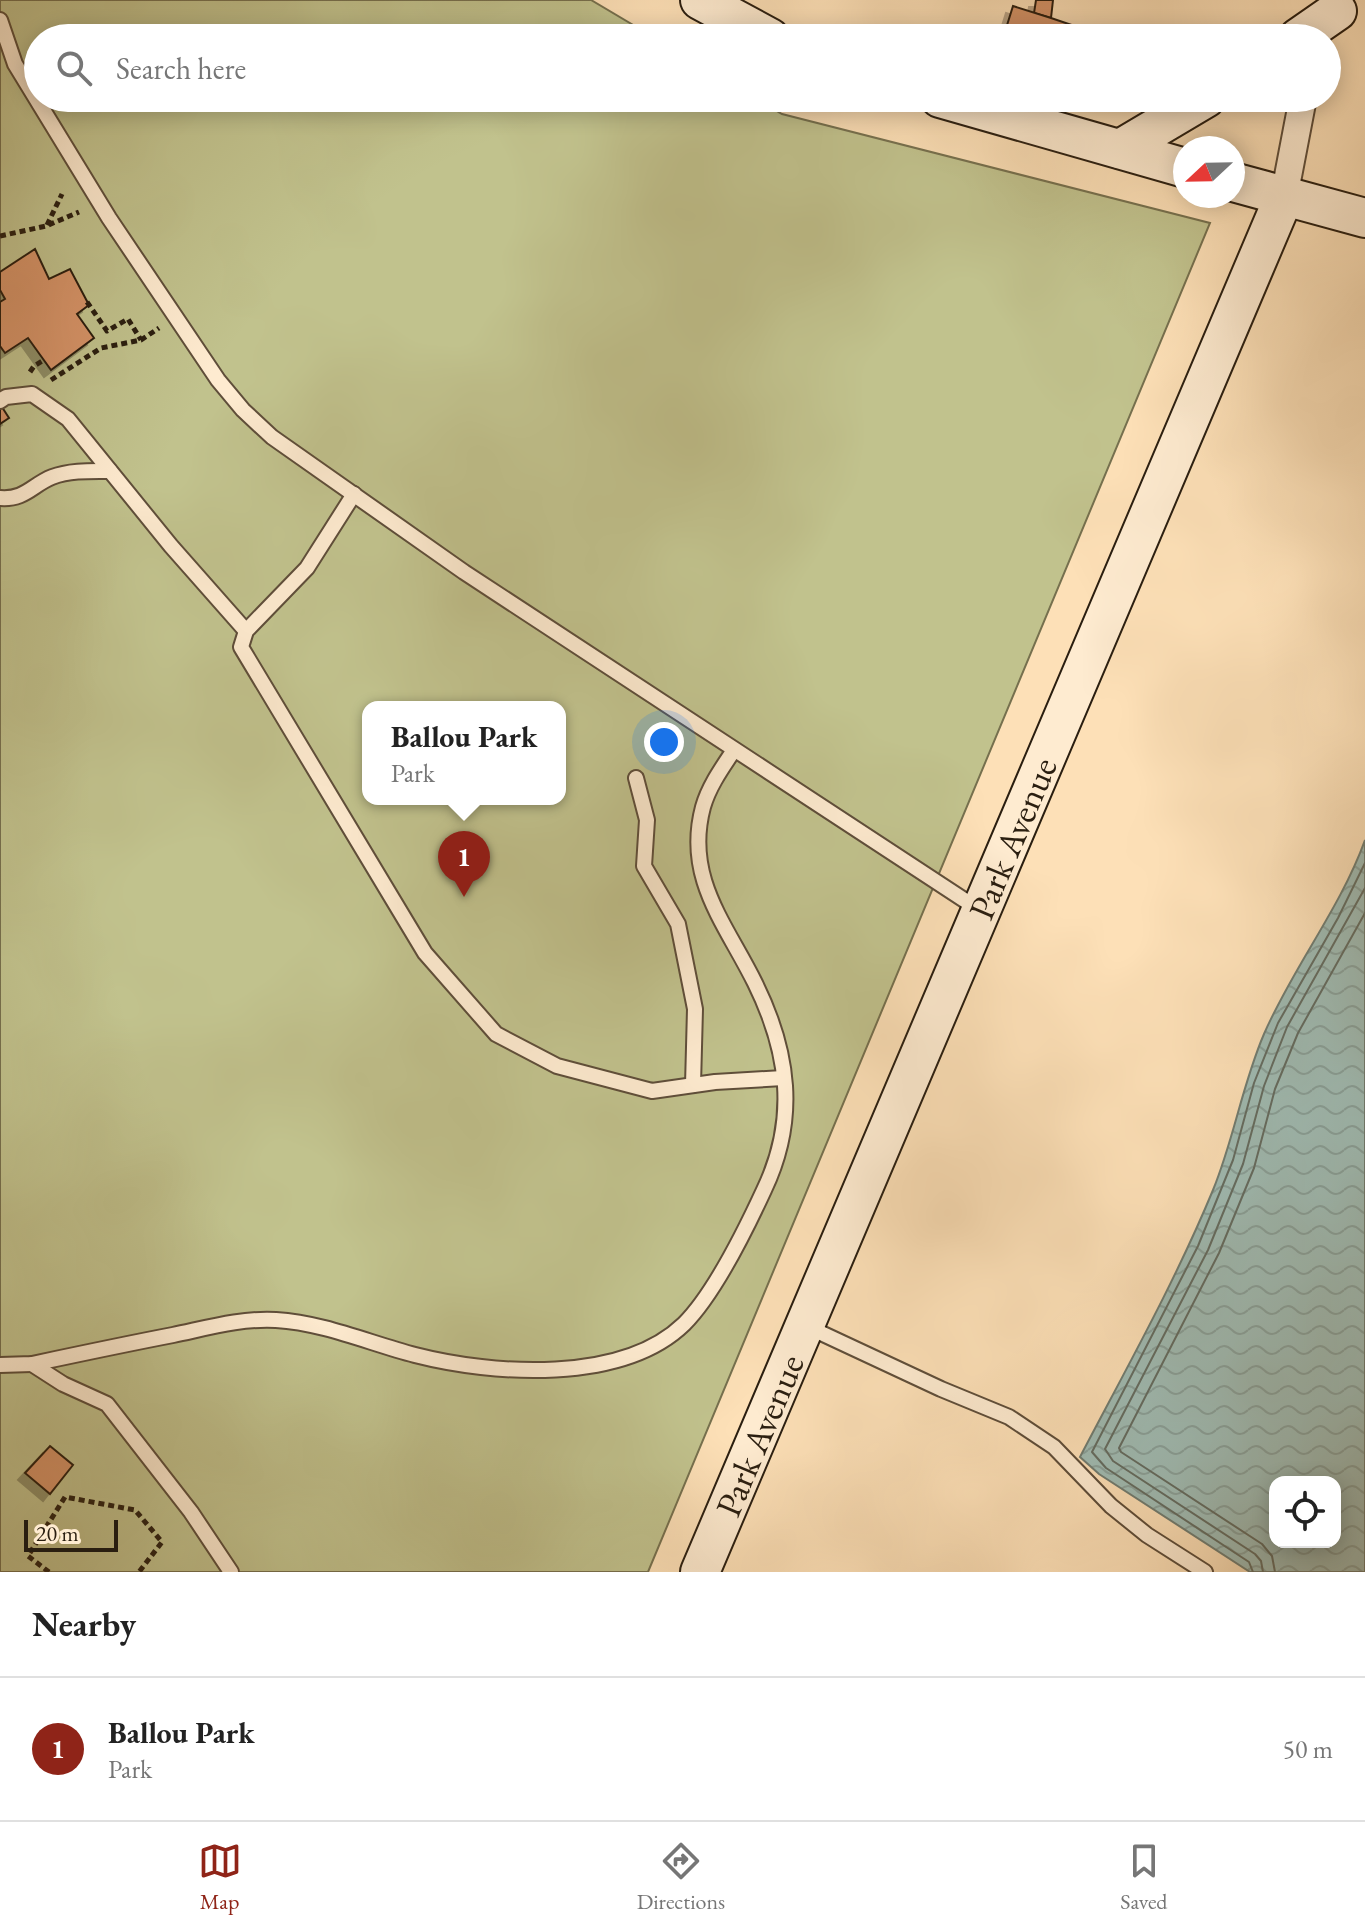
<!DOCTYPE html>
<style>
:root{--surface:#fff;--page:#f2f2f2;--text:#222;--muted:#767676;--line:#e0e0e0;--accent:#8f2418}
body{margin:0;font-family:"EB Garamond",serif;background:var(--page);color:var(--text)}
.controls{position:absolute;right:24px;bottom:24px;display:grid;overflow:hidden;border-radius:16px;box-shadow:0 4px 20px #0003}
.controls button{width:72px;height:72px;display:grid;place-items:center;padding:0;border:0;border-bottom:2px solid var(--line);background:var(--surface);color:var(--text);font:40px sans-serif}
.compass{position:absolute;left:1173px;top:136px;width:72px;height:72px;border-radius:50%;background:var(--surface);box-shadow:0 4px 20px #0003;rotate:248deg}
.scale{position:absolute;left:24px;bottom:20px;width:94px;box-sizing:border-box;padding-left:8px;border:4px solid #2a1e10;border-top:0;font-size:22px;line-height:28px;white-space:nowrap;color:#2a1e10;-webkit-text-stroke:6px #feebd0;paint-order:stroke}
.you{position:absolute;left:664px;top:742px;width:28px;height:28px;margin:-20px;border:6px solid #fff;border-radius:50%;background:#1a73e8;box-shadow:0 0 0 12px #1a73e833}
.badge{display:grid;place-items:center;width:52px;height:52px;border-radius:50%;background:var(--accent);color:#fff;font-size:26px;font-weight:700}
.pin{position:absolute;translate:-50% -66px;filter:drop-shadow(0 2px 4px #0008)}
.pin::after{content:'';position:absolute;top:42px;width:28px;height:24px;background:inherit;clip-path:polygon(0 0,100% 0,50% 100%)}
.popup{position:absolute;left:362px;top:701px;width:204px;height:104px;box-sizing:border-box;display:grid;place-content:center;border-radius:16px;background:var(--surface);filter:drop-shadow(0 2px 6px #0005);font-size:26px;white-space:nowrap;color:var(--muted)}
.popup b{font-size:30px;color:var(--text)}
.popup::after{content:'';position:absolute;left:50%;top:100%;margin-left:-16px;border:16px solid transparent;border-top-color:var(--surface)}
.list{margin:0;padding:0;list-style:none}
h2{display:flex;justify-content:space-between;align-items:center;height:104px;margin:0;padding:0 32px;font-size:34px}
h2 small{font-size:26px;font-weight:400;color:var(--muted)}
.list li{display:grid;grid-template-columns:52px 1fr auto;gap:24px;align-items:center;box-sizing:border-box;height:144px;padding:0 32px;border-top:2px solid var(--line)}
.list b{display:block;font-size:30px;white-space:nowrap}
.list p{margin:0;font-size:26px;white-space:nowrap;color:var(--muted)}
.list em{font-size:26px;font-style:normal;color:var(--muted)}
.icon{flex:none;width:44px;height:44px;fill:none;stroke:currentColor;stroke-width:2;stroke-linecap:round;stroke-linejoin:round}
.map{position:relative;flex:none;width:1365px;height:1572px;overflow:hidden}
.search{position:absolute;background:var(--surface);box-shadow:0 4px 20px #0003;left:24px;right:24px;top:24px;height:88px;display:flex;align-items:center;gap:20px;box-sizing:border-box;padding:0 28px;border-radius:44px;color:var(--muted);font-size:30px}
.sheet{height:248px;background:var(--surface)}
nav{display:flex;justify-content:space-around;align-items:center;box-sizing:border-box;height:112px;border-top:2px solid var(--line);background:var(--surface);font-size:22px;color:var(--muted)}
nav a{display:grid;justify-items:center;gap:4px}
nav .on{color:var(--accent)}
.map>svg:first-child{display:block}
.green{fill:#c1c28d;stroke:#76704e;stroke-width:2;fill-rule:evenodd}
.water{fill:url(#water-waves);stroke:#717d72;stroke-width:2;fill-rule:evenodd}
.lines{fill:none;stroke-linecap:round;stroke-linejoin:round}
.shore{stroke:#656d62;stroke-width:2}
.building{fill:#d59368;stroke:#2a1e10;stroke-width:2;filter:url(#shadow)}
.service-casing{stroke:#5f4e3a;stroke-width:18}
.minor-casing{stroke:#5f4e3a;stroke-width:30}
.secondary-casing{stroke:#2a1e10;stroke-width:42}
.path{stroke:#2a1e10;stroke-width:5;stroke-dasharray:6 4;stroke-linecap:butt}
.service{stroke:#feebd0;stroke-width:14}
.minor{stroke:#feebd0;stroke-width:26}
.secondary{stroke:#feebd0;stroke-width:38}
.labels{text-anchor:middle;stroke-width:6;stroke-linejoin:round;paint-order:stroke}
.street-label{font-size:36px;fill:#2a1e10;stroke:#feebd0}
</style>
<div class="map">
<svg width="1365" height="1572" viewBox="0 0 1365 1572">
<defs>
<pattern id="water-waves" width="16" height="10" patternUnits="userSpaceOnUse" patternTransform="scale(2)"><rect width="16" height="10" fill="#a0bcb4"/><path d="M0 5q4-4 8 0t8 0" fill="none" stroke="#8aa19a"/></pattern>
<filter id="shadow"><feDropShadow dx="-7" dy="7" stdDeviation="0" flood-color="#0004"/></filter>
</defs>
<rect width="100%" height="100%" fill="#fde0b7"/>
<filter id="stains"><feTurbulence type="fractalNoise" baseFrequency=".0025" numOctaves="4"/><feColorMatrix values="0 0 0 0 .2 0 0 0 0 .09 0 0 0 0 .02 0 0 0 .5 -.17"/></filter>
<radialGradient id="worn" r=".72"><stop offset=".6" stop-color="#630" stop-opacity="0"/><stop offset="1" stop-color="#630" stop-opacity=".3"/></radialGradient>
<path class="green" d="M0,0h591l64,38h-617v60h717l27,16 428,109 -562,1349h-648zM368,707h192v92h-192z"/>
<path class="water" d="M1365,840v732h-115l-151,-98 -19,-17c46,-88 95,-175 133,-267 21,-51 29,-105 51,-156 29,-67 76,-125 101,-194zM1275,1482h60v60h-60z"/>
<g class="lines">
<g class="shore">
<polyline points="1253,1572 1249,1562 1106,1468 1092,1452 1198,1246 1233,1160 1254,1083 1278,1023 1338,918 1365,863"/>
<polyline points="1263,1572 1261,1561 1255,1554 1113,1461 1105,1449 1208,1250 1243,1164 1264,1086 1287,1027 1365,888"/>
<polyline points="1275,1572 1272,1556 1262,1544 1121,1452 1119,1448 1219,1253 1254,1168 1275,1089 1298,1033 1365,913"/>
</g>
</g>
<g class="building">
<polygon points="1036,0 1053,0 1051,18 1034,13"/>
<polygon points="1013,6 1051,18 1110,38 1003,38"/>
<polygon points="35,249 49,279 70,269 89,305 77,314 94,338 51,370 28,338 5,353 0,346 0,302 5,299 0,290 0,272"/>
<polygon points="0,404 9,418 0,424"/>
<polygon points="50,1446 73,1465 50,1494 25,1473"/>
</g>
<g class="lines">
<defs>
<g id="service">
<polyline points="0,20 15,64 109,218 218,380 243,410 272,437 464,572 978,909"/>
<polyline points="0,401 6,397 32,394 68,419 171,546 246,631"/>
<polyline points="354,494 307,568 246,631 241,647 425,953 496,1034 557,1066 652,1091 715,1082 783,1078"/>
<path d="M0,498c25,2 32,-13 52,-21 18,-7 40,-6 58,-6"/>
<polyline points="636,778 647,820 644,866 678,924 695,1009 693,1085"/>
<polyline points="806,1326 941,1389 1009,1417 1054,1447 1111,1506 1147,1535 1205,1572"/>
<polyline points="32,1364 63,1384 107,1404 191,1512 231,1572"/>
<path d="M0,1365l32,-1c47,-10 94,-20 141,-29 34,-7 68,-17 103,-15 48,3 93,23 139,35 78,20 207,29 269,-31 30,-30 62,-95 80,-134 34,-71 25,-138 -9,-207 -29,-59 -71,-105 -52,-176 6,-21 19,-39 31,-57"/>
</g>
<polyline id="minor" points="1284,197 1303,98"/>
<g id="secondary">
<polyline points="700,0 770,38"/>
<polyline points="1298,38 1337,11"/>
<polyline points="940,98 1185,168"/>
<polyline points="1120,149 1206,98"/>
<polyline points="1233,182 1365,218"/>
<polyline points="700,1572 1284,197"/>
</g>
</defs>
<use href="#service" class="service-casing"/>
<use href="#minor" class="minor-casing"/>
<use href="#secondary" class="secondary-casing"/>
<g class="path">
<polyline points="47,225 62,194"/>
<polyline points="0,236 46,226 79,212"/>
<polyline points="87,302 107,331 128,319 141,340"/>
<polyline points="30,372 34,366 44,360"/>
<polyline points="51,380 101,348 141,340 159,328"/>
<polyline points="49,1572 28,1556 65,1497 135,1510 162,1542 139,1572"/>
</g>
<use href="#service" class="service"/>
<use href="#minor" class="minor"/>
<use href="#secondary" class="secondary"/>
</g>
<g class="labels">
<g class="street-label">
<text transform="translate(1012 838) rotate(-67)" y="13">Park Avenue</text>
<text transform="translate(759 1435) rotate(-67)" y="13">Park Avenue</text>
</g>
</g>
<rect width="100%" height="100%" filter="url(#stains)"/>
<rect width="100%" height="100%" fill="url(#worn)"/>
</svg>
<div class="controls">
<button><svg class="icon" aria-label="locate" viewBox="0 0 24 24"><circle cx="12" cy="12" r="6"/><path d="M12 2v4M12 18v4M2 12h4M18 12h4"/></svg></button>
</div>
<svg class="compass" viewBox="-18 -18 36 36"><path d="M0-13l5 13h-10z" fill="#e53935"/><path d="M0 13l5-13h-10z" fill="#767676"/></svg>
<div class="scale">20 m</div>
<div class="you"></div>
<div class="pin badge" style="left:464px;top:897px">1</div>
<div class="popup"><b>Ballou Park</b>Park</div>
<div class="search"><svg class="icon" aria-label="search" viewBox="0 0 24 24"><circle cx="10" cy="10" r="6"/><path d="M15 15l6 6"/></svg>Search here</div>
</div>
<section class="sheet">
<h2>Nearby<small></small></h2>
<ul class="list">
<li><span class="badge">1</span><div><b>Ballou Park</b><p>Park</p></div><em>50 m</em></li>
</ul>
</section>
<nav>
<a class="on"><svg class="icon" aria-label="map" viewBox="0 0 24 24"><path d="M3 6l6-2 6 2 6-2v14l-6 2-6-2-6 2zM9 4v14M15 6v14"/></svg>Map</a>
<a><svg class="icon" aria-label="directions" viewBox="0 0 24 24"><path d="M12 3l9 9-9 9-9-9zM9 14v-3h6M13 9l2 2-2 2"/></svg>Directions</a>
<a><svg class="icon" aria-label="saved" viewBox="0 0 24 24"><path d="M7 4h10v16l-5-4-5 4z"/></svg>Saved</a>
</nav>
